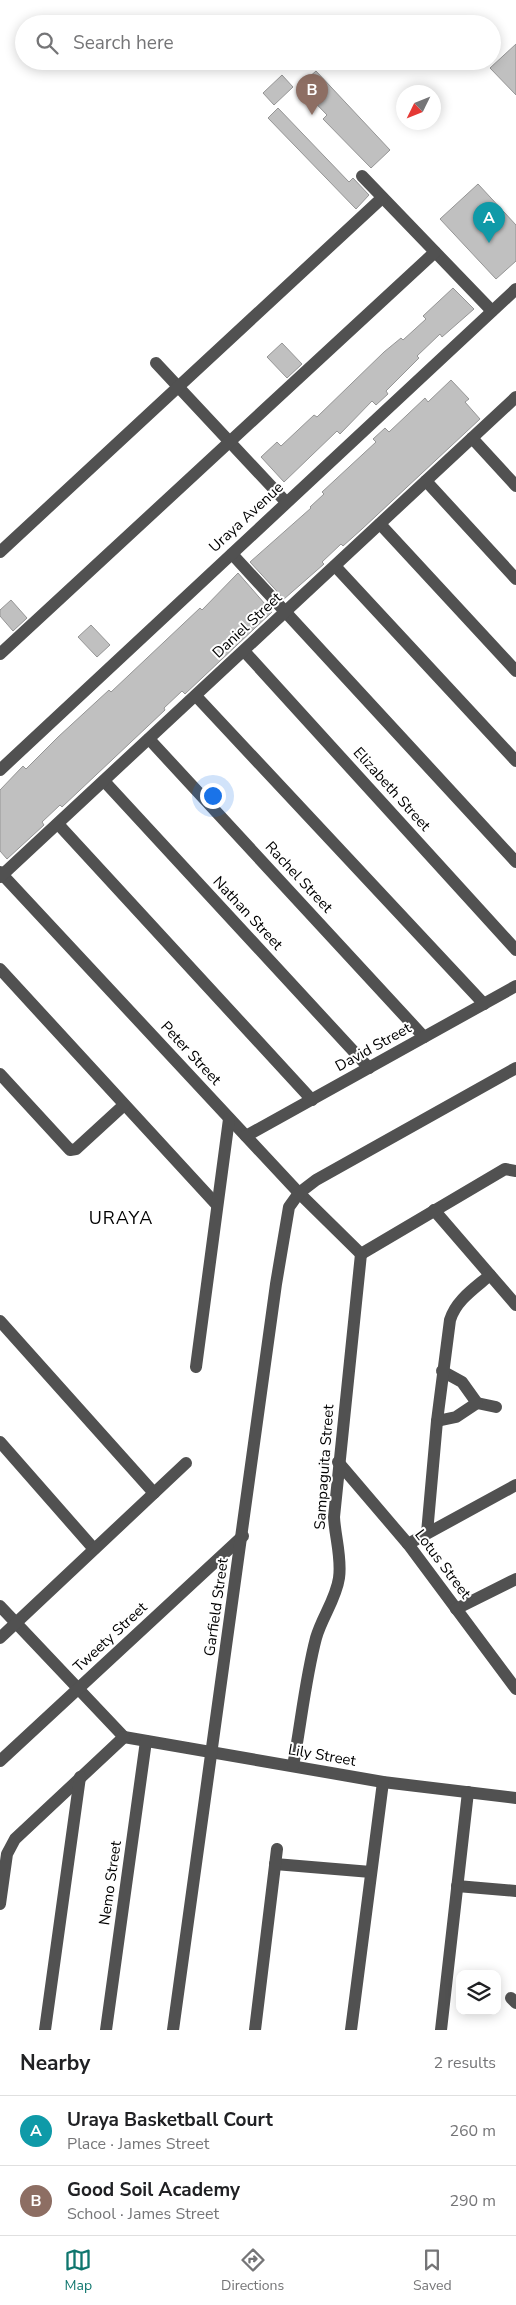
<!DOCTYPE html>
<meta charset="utf-8">
<style>
:root{--surface:#fff;--page:#f6f6f6;--text:#202124;--muted:#757577;--line:#e0e0e0;--accent:#0f766e}
body{margin:0;font-family:"Nunito Sans",sans-serif;background:var(--page);color:var(--text)}
.controls{position:absolute;right:15px;bottom:15px;display:grid;overflow:hidden;border-radius:10px;box-shadow:0 2px 12px #0003}
.controls button{width:45px;height:45px;display:grid;place-items:center;padding:0;border:0;border-bottom:1px solid var(--line);background:var(--surface);color:var(--text);font:25px sans-serif}
.compass{position:absolute;left:396px;top:85px;width:45px;height:45px;border-radius:50%;background:var(--surface);box-shadow:0 2px 12px #0003;rotate:227deg}
.you{position:absolute;left:212px;top:795px;width:18px;height:18px;margin:-12px;border:4px solid #fff;border-radius:50%;background:#1a73e8;box-shadow:0 0 0 8px #1a73e833}
.badge{display:grid;place-items:center;width:32px;height:32px;border-radius:50%;background:var(--accent);color:#fff;font-size:16px;font-weight:700}
.pin{position:absolute;translate:-50% -41px;filter:drop-shadow(0 1px 2px #0008)}
.pin::after{content:'';position:absolute;top:26px;width:18px;height:15px;background:inherit;clip-path:polygon(0 0,100% 0,50% 100%)}
.list{margin:0;padding:0;list-style:none}
h2{display:flex;justify-content:space-between;align-items:center;height:65px;margin:0;padding:0 20px;font-size:21px}
h2 small{font-size:16px;font-weight:400;color:var(--muted)}
.list li{display:grid;grid-template-columns:32px 1fr auto;gap:15px;align-items:center;box-sizing:border-box;height:70px;padding:0 20px;border-top:1px solid var(--line)}
.list b{display:block;font-size:19px;white-space:nowrap}
.list p{margin:0;font-size:16px;white-space:nowrap;color:var(--muted)}
.list em{font-size:16px;font-style:normal;color:var(--muted)}
.icon{flex:none;width:28px;height:28px;fill:none;stroke:currentColor;stroke-width:2;stroke-linecap:round;stroke-linejoin:round}
.map{position:relative;flex:none;width:516px;height:2030px;overflow:hidden}
.search{position:absolute;background:var(--surface);box-shadow:0 2px 12px #0003;left:15px;right:15px;top:15px;height:55px;display:flex;align-items:center;gap:12px;box-sizing:border-box;padding:0 18px;border-radius:28px;color:var(--muted);font-size:19px}
.sheet{height:205px;background:var(--surface)}
nav{display:flex;justify-content:space-around;align-items:center;box-sizing:border-box;height:70px;border-top:1px solid var(--line);background:var(--surface);font-size:14px;color:var(--muted)}
nav a{display:grid;justify-items:center;gap:2px}
nav .on{color:var(--accent)}
.map>svg:first-child{display:block}
.building{fill:#c0c0c0;stroke:#959595}
.lines{fill:none;stroke-linecap:round;stroke-linejoin:round}
.minor{stroke:#515151;stroke-width:12}
.labels{text-anchor:middle;stroke-width:4;stroke-linejoin:round;paint-order:stroke}
.street-label{font-size:15px;fill:#000;stroke:#fff}
.quarter-label{font-size:18px;letter-spacing:1px;fill:#000;stroke:#fff}
</style>
<div class="map">
<svg width="516" height="2030" viewBox="0 0 516 2030">
<rect width="100%" height="100%" fill="#fff"/>
<g class="building">
<polygon points="516,44 516,95 490,68"/>
<polygon points="316,71 390,150 371,168 323,119 327,115 299,86"/>
<polygon points="282,75 293,87 274,105 263,93"/>
<polygon points="278,108 349,182 353,178 369,195 356,209 268,118"/>
<polygon points="478,184 516,225 516,261 496,279 440,219"/>
<polygon points="453,288 474,309 442,337 440,334 417,356 419,358 386,391 388,394 376,405 372,401 340,434 337,431 284,482 261,457 277,442 281,446 314,415 317,417 384,352 401,338 403,340 426,319 423,316"/>
<polygon points="282,343 302,364 287,378 267,357"/>
<polygon points="451,380 469,399 465,402 480,419 362,529 343,546 341,544 322,562 324,564 284,599 250,562 311,508 310,507 324,494 322,492 376,442 373,439 385,428 389,432 425,398 428,402"/>
<polygon points="238,573 272,612 185,694 182,691 164,708 165,710 62,807 60,805 42,822 44,825 7,859 0,851 0,790 23,766 26,769 58,737 109,690 111,692 200,608 202,610"/>
<polygon points="11,600 27,618 13,631 0,616 0,610"/>
<polygon points="91,625 110,645 97,657 78,637"/>
</g>
<g class="lines">
<g class="minor">
<polyline points="362,176 492,311"/>
<polyline points="156,363 286,502"/>
<polyline points="472,438 516,486"/>
<polyline points="426,481 516,579"/>
<polyline points="380,524 516,671"/>
<polyline points="0,552 382,198"/>
<polyline points="232,554 516,862"/>
<polyline points="335,566 516,761"/>
<polyline points="244,651 516,950"/>
<polyline points="0,654 435,252"/>
<polyline points="196,696 484,1004"/>
<polyline points="149,739 424,1037"/>
<polyline points="0,770 516,289"/>
<polyline points="104,781 369,1068"/>
<polyline points="58,824 312,1100"/>
<polyline points="0,872 299,1193 361,1254"/>
<polyline points="0,877 516,397"/>
<polyline points="0,969 216,1204"/>
<polyline points="0,1074 70,1150 76,1149 124,1105"/>
<polyline points="246,1136 516,986"/>
<polyline points="434,1210 516,1305"/>
<polyline points="361,1254 505,1169 516,1171"/>
<polyline points="0,1321 154,1493"/>
<polyline points="196,1367 229,1119"/>
<polyline points="477,1403 496,1407"/>
<polyline points="437,1421 456,1417 477,1403 462,1382 442,1371"/>
<polyline points="0,1442 94,1549"/>
<polyline points="338,1462 408,1544 516,1689"/>
<path d="M427,1533l10,-112 13,-101c6,-20 25,-32 40,-45"/>
<polyline points="408,1544 516,1485"/>
<polyline points="0,1606 124,1737"/>
<polyline points="456,1609 516,1579"/>
<polyline points="0,1638 186,1463"/>
<polyline points="124,1737 383,1782 516,1798"/>
<polyline points="0,1761 243,1536"/>
<path d="M293,1766c8,-42 12,-86 23,-128 6,-21 20,-39 23,-60 3,-20 -4,-41 -5,-61l27,-263"/>
<polyline points="275,1864 371,1872"/>
<polyline points="457,1886 516,1891"/>
<polyline points="0,1904 7,1854 15,1839 124,1737"/>
<polyline points="511,1998 516,2003"/>
<polyline points="45,2030 80,1777"/>
<polyline points="106,2030 146,1741"/>
<polyline points="173,2030 276,1284 289,1207 299,1193 316,1180 516,1068"/>
<polyline points="255,2030 277,1849"/>
<polyline points="351,2030 383,1782"/>
<polyline points="441,2030 468,1792"/>
</g>
</g>
<g class="labels">
<g class="street-label">
<text transform="translate(246 517) rotate(-43)" y="5">Uraya Avenue</text>
<text transform="translate(247 625) rotate(-43)" y="5">Daniel Street</text>
<text transform="translate(392 789) rotate(48)" y="5">Elizabeth Street</text>
<text transform="translate(299 877) rotate(47)" y="5">Rachel Street</text>
<text transform="translate(248 913) rotate(47)" y="5">Nathan Street</text>
<text transform="translate(373 1047) rotate(-29)" y="5">David Street</text>
<text transform="translate(191 1053) rotate(47)" y="5">Peter Street</text>
<text transform="translate(324 1467) rotate(-86)" y="5">Sampaguita Street</text>
<text transform="translate(443 1564) rotate(53)" y="5">Lotus Street</text>
<text transform="translate(216 1607) rotate(-82)" y="5">Garfield Street</text>
<text transform="translate(110 1637) rotate(-43)" y="5">Tweety Street</text>
<text transform="translate(322 1755) rotate(10)" y="5">Lily Street</text>
<text transform="translate(110 1883) rotate(-82)" y="5">Nemo Street</text>
</g>
<g class="quarter-label">
<text x="121" y="1224">URAYA</text>
</g>
</g>
</svg>
<div class="controls">
<button><svg class="icon" aria-label="layers" viewBox="0 0 24 24"><path d="M12 4l9 5-9 5-9-5zM3 14l9 5 9-5"/></svg></button>
</div>
<svg class="compass" viewBox="-18 -18 36 36"><path d="M0-13l5 13h-10z" fill="#e53935"/><path d="M0 13l5-13h-10z" fill="#757577"/></svg>
<div class="you"></div>
<div class="pin badge" style="left:489px;top:243px;background:#0f9aa8">A</div>
<div class="pin badge" style="left:312px;top:115px;background:#8d6e63">B</div>
<div class="search"><svg class="icon" aria-label="search" viewBox="0 0 24 24"><circle cx="10" cy="10" r="6"/><path d="M15 15l6 6"/></svg>Search here</div>
</div>
<section class="sheet">
<h2>Nearby<small>2 results</small></h2>
<ul class="list">
<li><span class="badge" style="background:#0f9aa8">A</span><div><b>Uraya Basketball Court</b><p>Place · James Street</p></div><em>260 m</em></li>
<li><span class="badge" style="background:#8d6e63">B</span><div><b>Good Soil Academy</b><p>School · James Street</p></div><em>290 m</em></li>
</ul>
</section>
<nav>
<a class="on"><svg class="icon" aria-label="map" viewBox="0 0 24 24"><path d="M3 6l6-2 6 2 6-2v14l-6 2-6-2-6 2zM9 4v14M15 6v14"/></svg>Map</a>
<a><svg class="icon" aria-label="directions" viewBox="0 0 24 24"><path d="M12 3l9 9-9 9-9-9zM9 14v-3h6M13 9l2 2-2 2"/></svg>Directions</a>
<a><svg class="icon" aria-label="saved" viewBox="0 0 24 24"><path d="M7 4h10v16l-5-4-5 4z"/></svg>Saved</a>
</nav>
